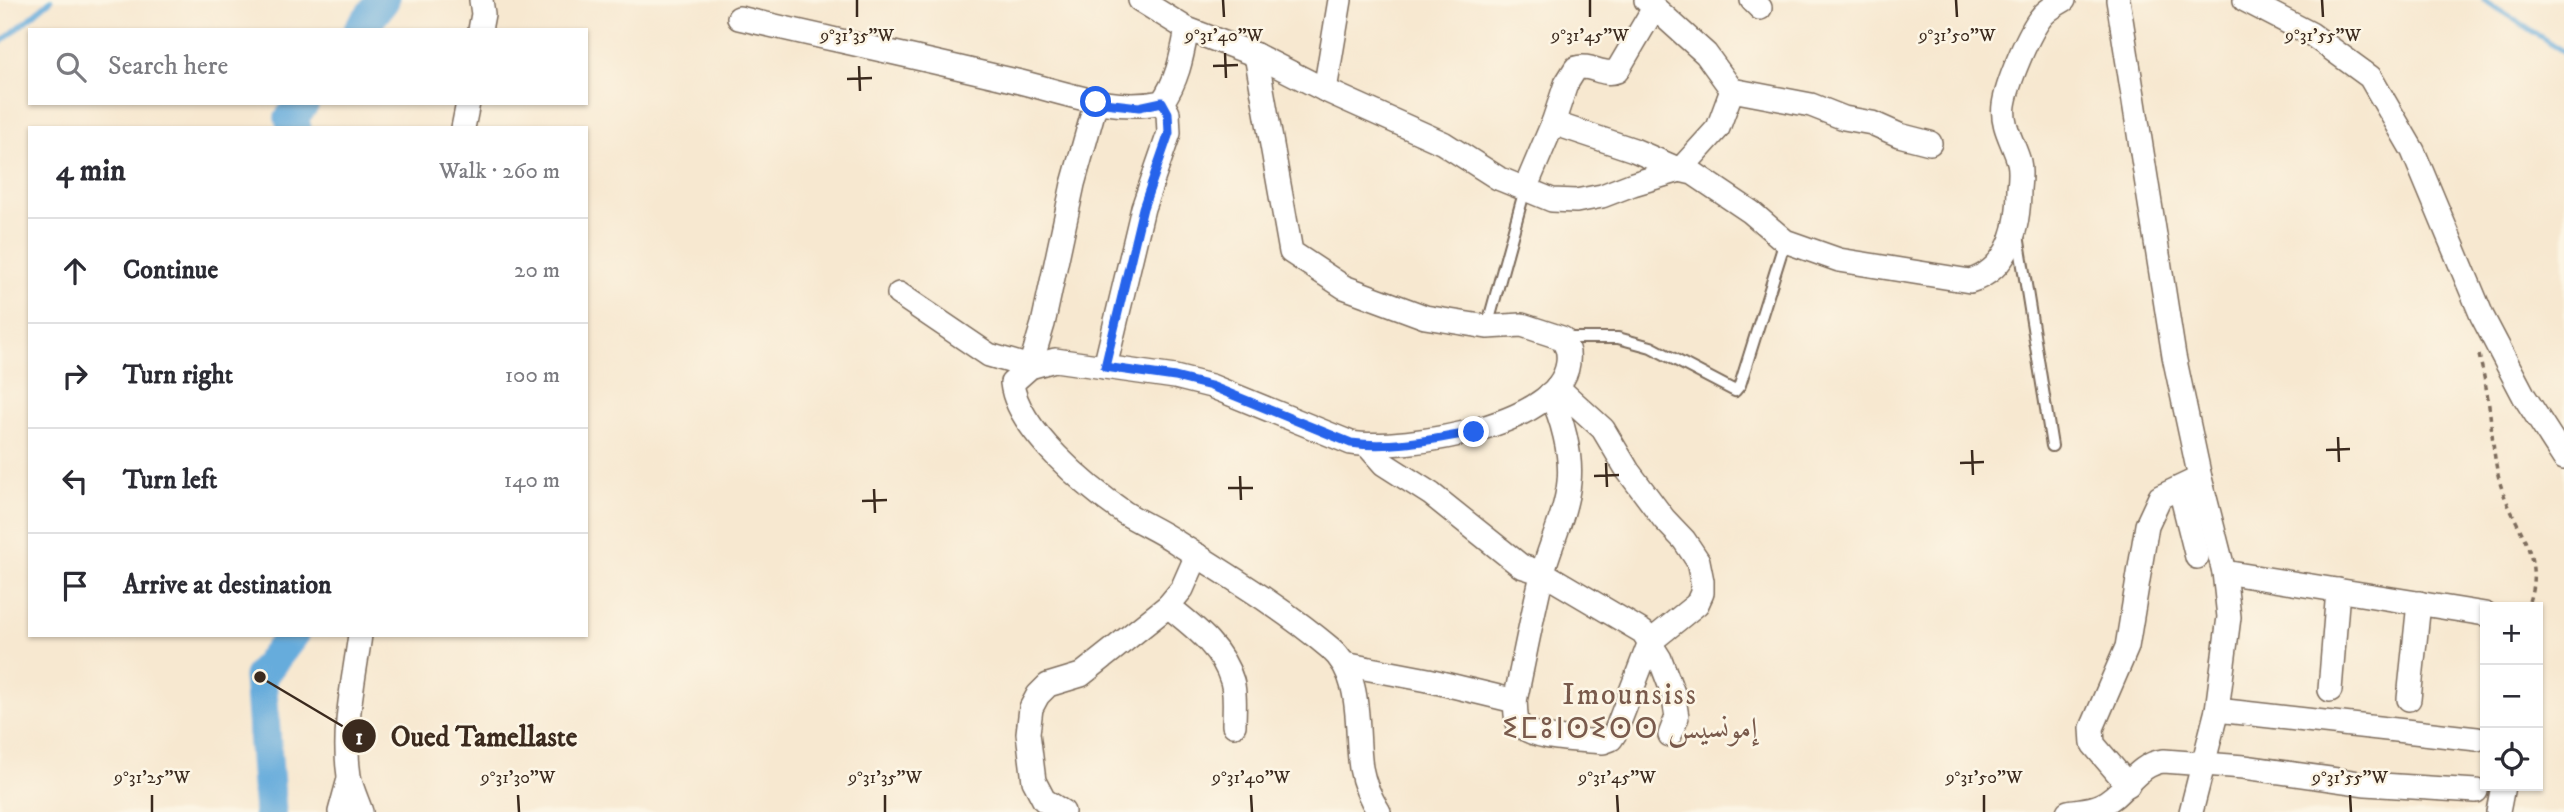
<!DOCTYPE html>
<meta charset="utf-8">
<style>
:root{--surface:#fff;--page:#f2f2f3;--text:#2b2b33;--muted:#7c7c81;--line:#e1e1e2}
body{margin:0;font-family:"IM FELL DW Pica",Amiri,"Noto Sans Tifinagh",serif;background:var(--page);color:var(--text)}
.controls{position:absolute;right:21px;bottom:21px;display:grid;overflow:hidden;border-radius:0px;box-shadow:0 2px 5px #0004}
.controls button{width:63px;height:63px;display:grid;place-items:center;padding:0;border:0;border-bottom:2px solid var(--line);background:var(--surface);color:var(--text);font:35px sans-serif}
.stop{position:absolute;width:21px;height:21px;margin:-16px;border:5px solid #2563eb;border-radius:50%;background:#fff}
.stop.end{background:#2563eb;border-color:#fff;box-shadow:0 2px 7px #0008}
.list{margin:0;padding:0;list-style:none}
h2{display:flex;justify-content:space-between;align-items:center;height:91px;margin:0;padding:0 28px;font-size:30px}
h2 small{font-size:23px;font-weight:400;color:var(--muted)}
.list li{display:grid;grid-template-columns:46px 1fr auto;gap:21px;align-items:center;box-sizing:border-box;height:105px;padding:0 28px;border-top:2px solid var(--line)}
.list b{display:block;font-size:26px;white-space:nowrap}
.list em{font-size:23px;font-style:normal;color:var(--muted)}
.icon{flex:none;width:38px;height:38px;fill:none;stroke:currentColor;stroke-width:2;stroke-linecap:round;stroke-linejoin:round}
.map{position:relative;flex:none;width:2564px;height:812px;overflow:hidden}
.search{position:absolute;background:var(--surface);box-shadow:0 2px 5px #0004;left:28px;top:28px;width:560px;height:77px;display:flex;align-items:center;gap:18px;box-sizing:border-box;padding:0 24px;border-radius:0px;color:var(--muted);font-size:26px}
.panel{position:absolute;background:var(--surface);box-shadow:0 2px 5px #0004;left:28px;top:126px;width:560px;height:511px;border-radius:0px}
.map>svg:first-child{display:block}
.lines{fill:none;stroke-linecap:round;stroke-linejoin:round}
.stream{stroke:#66acdc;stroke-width:5}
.river{stroke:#66acdc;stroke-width:33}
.service-casing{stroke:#7d6c5c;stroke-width:14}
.minor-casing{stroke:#7d6c5c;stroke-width:26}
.path{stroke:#7d6c5c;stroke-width:3.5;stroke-dasharray:5 5;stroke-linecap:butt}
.service{stroke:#fff;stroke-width:10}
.minor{stroke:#fff;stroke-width:23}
.route{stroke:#2563eb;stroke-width:9}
.ticks{fill:none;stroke:#3b2a1e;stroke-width:2.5}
.labels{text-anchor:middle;stroke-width:5;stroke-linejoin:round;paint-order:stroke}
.quarter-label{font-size:30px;letter-spacing:2px;fill:#795a4c;stroke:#fcf5e5}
.ticks-label{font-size:18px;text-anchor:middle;fill:#3b2a1e;stroke:#fcf5e5;stroke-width:5;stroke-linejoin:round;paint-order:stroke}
.leader{fill:none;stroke:#3b2a1e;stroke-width:2.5}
.callout-dot{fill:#3b2a1e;stroke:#fcf5e5;stroke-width:2.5}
.mark-label{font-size:21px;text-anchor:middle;font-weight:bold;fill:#fff}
.callout-label{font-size:28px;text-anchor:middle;font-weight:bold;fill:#3b2a1e;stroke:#fcf5e5;stroke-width:5;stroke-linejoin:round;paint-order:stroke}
</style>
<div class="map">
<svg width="2564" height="812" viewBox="0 0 2564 812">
<rect width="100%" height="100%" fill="#fcf5e5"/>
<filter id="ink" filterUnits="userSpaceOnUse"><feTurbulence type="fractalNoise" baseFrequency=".0143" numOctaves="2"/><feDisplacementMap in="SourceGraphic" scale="14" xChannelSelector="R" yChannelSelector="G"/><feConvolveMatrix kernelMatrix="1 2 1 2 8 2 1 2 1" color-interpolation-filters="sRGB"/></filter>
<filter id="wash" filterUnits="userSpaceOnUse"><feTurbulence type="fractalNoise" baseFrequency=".00686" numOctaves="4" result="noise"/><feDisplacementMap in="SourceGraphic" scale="28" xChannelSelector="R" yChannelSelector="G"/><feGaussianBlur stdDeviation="1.57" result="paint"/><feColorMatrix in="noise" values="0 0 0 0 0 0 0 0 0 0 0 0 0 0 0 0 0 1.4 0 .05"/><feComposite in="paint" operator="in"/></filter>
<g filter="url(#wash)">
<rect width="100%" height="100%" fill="#f7e8d0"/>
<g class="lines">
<g class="stream">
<polyline points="2484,0 2564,52"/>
<polyline points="0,43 51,0"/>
</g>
<g class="river">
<polyline points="360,30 383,0"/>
<polyline points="295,128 291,118 303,103"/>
<polyline points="270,812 260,677 292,635"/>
</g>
</g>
</g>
<g filter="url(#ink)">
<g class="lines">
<defs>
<g id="service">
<polyline points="2018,235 2052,446"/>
<polyline points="1487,327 1525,189"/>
<polyline points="1562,338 1618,338 1651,347 1735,391 1740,385 1785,241"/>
</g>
<g id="minor">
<polyline points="1140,0 1187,29"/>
<polyline points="1646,0 1706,54 1732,90"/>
<polyline points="1752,0 1760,8"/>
<polyline points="2118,0 2174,356 2200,478 2224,572 2229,617 2217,710 2191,812"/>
<polyline points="2245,0 2311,34 2370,77 2413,151 2482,316 2524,396 2564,458"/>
<path d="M739,18c92,21 185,41 277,63 48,11 96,32 146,21 16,-22 20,-47 25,-73l69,26 69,35 118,53 55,35 54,22 24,1 26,-5 31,-12 47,-14 13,3 58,39 34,29 54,19 131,21c40,-12 49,-55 49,-92 1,-9 2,-19 0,-27 -5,-19 -18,-36 -15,-57 3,-21 23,-68 35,-85 6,-9 16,-15 25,-20"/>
<polyline points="480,30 483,14 481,0"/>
<path d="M1256,55l35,197 53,35 81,30 62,10 35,-2 40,13c2,5 6,11 6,15 8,73 -167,98 -217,90l-140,-57 -36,-9 -120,-17 -25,7 -18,16c5,46 76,105 113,130 16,10 35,18 51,29 51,33 107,66 154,106 34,29 25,80 31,120 3,17 9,30 18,44"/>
<polyline points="1325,90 1340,0"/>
<polyline points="1553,123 1634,150 1680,170 1718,128 1732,90 1811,105 1844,118 1872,123 1899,135 1930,143"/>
<polyline points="463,128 468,103"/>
<path d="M1525,189l28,-66 13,-39 10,-16c14,-5 27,9 41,3l37,-63"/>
<polyline points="899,294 989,355 1030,367 1043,324 1073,184 1096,102"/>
<polyline points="1105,367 1143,208 1169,133 1168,113 1162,102"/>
<path d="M1550,394c12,23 22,61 19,88 -3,32 -19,62 -27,93 -10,41 -18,84 -27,126 1,7 0,16 3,22 11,17 65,17 85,19l8,-3 4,-6 35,-91 47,-38 5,-11v-12l-4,-20 -14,-21 -20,-21 -36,-48 -25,-42 -46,-42"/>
<polyline points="1368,446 1384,464 1431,494 1521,566 1543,573 1643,632 1660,659 1673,693 1677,717 1670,735"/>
<polyline points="2180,489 2197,557"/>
<polyline points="2224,572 2485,614"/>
<path d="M1168,606c26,21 54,41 64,75 4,13 2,31 2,44"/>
<path d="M360,635c-6,45 -18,95 -11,141 2,12 8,24 12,36"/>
<polyline points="1344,664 1428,680 1515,701"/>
<polyline points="2330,690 2338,590"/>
<polyline points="2409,699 2419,603"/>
<polyline points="2217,710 2477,739"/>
<polyline points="2128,785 2093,744 2092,728 2127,647 2147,525 2160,497 2200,478"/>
<polyline points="340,812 349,779"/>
<polyline points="1063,812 1044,800 1034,781 1028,733 1031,708 1038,695 1048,685 1081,675 1168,606 1182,589 1197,555"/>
<path d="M2068,812c10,-2 23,-2 33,-7 23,-10 36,-42 63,-44l80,6 122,17 110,7"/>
<polyline points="2498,812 2503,786"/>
</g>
</defs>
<use href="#service" class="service-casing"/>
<use href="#minor" class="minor-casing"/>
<path class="path" d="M2479,355c3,13 6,25 8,38 5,28 5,57 12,86 12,48 49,74 28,128"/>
<use href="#service" class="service"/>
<use href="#minor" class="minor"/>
</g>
</g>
<g class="lines" filter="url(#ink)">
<path class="route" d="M1096,102l43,5 23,-5 6,11 1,20 -26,75 -38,159 70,10 36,9 140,57c41,6 83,-4 123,-11"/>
</g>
<path class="ticks" d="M857,0v17M1223,0l1,17M1590,0v17M1956,0l1,17M2322,0l1,17M1225,53l1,25M859,66l1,25M1213,66l25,-1M847,79l25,-1M2338,437l1,25M1972,450l1,25M2326,450l24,-1M1606,463l1,24M1960,463l24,-1M1240,476l1,24M1594,476l25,-1M1228,488h25M874,489l1,24M862,501l25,-1M152,795v17M518,795l1,17M885,795v17M1251,795l1,17M1617,795l1,17M1984,795v17M2350,795l1,17"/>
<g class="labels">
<g class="quarter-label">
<text x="1630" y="704">Imounsiss<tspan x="1630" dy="34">ⵉⵎⵓⵏⵙⵉⵙⵙ إمونسيس</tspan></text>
</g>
</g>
<g class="ticks-label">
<text x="857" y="41">9°31'35"W</text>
<text x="1224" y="41">9°31'40"W</text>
<text x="1590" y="41">9°31'45"W</text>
<text x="1957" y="41">9°31'50"W</text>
<text x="2323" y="41">9°31'55"W</text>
<text x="152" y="783">9°31'25"W</text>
<text x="518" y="783">9°31'30"W</text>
<text x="885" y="783">9°31'35"W</text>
<text x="1251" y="783">9°31'40"W</text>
<text x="1617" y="783">9°31'45"W</text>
<text x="1984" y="783">9°31'50"W</text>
<text x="2350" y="783">9°31'55"W</text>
</g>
<path class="leader" d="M260 677L359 736"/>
<g class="callout-dot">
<circle cx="260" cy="677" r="7"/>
<circle cx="359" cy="736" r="18"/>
</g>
<g class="mark-label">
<text x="359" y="744">1</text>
</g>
<g class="callout-label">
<text x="484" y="746">Oued Tamellaste</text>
</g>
</svg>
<div class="controls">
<button>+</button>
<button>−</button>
<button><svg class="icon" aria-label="locate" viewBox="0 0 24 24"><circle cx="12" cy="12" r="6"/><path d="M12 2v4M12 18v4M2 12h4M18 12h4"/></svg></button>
</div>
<div class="stop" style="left:1096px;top:102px"></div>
<div class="stop end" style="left:1474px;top:432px"></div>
<div class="search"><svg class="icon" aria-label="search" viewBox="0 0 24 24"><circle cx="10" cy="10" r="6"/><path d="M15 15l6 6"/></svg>Search here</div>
<section class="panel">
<h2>4 min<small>Walk · 260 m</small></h2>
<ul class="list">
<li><svg class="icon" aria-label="ahead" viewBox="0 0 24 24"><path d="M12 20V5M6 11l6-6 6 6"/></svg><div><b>Continue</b></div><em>20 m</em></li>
<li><svg class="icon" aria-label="right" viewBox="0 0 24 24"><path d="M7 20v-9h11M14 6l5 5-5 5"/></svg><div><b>Turn right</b></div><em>100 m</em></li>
<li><svg class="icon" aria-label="left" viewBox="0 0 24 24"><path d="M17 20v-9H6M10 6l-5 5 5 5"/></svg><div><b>Turn left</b></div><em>140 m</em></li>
<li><svg class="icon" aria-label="arrive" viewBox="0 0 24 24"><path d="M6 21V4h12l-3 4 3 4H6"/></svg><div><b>Arrive at destination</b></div></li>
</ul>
</section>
</div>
